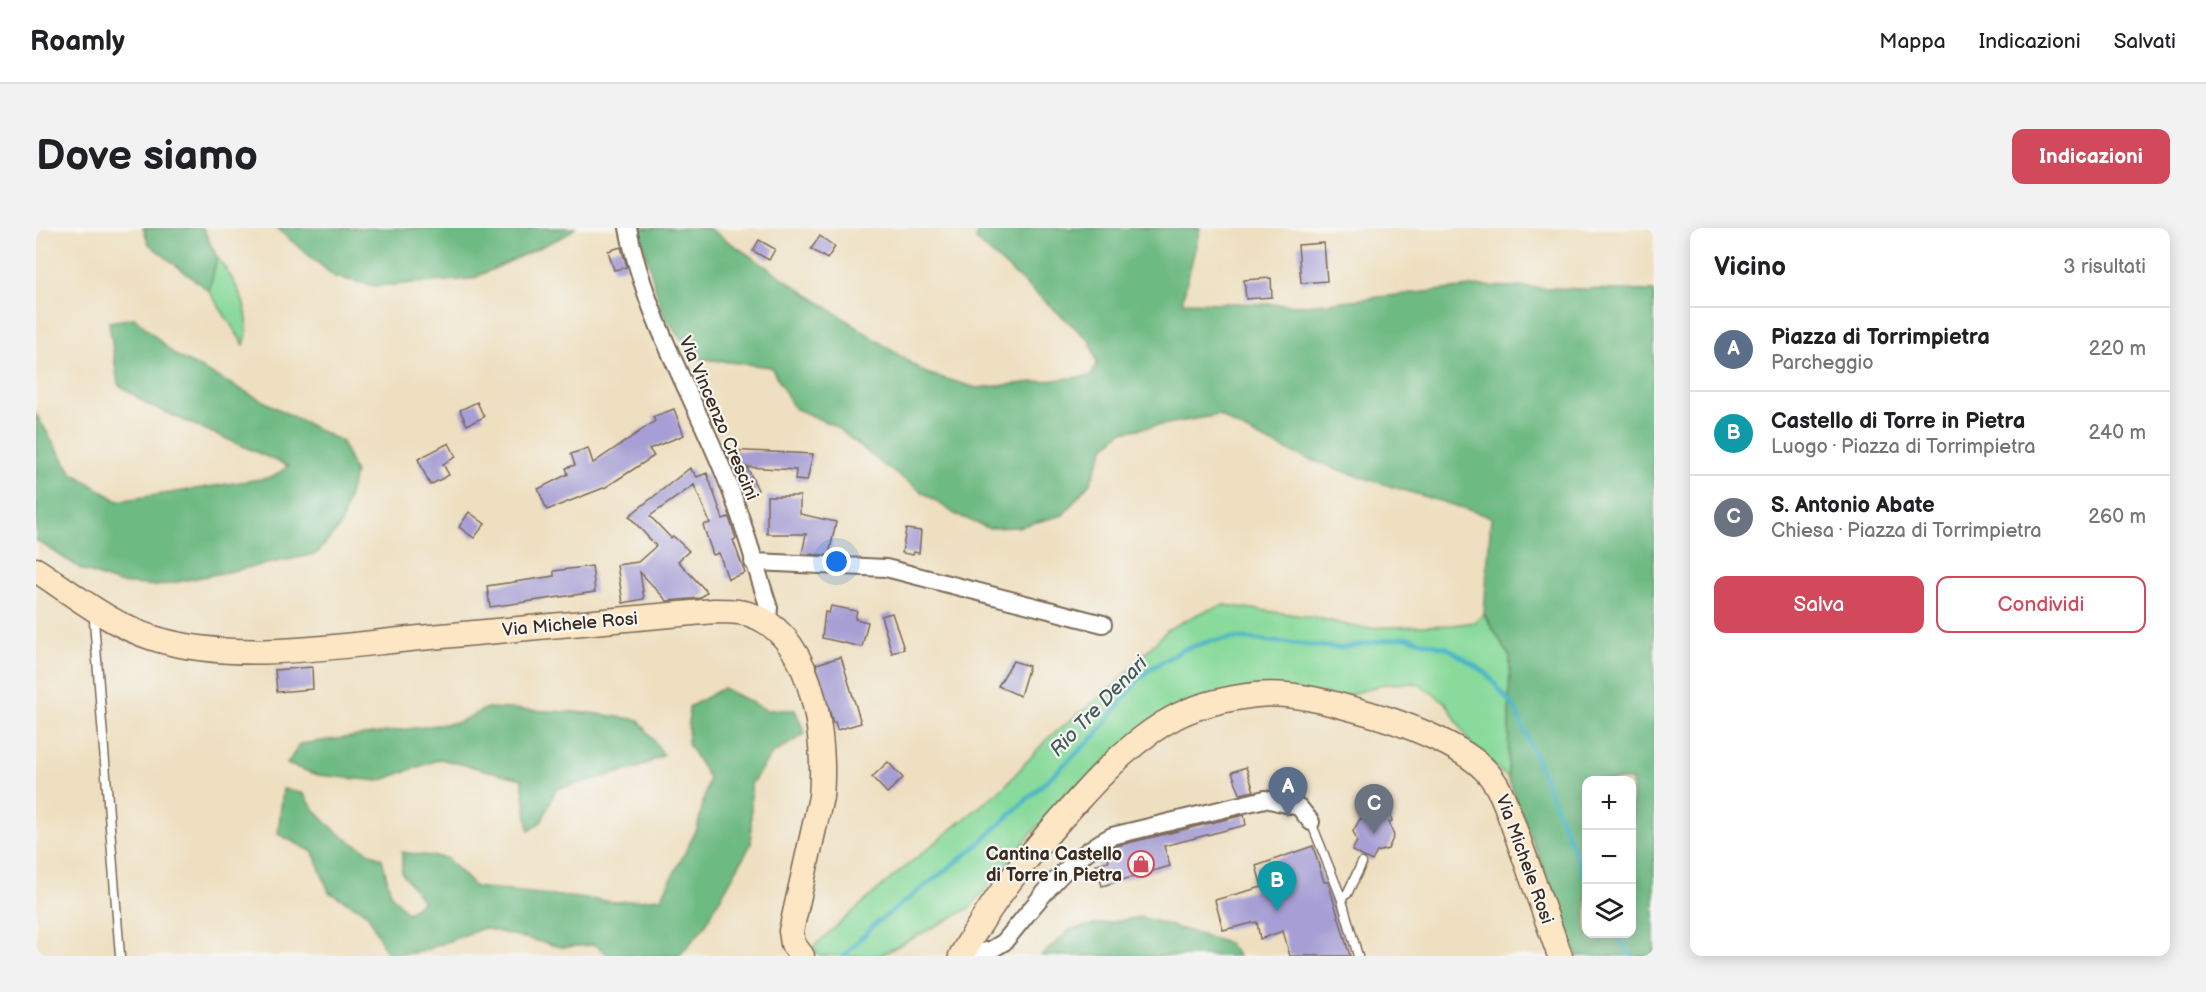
<!DOCTYPE html>
<html lang="it">
<meta charset="utf-8">
<style>
:root{--surface:#fff;--page:#f2f2f2;--text:#202124;--muted:#757577;--line:#e0e0e0;--accent:#d1495b}
body{margin:0;font-family:"Balsamiq Sans",sans-serif;background:var(--page);color:var(--text)}
.controls{position:absolute;right:18px;bottom:18px;display:grid;overflow:hidden;border-radius:12px;box-shadow:0 3px 15px #0003}
.controls button{width:54px;height:54px;display:grid;place-items:center;padding:0;border:0;border-bottom:2px solid var(--line);background:var(--surface);color:var(--text);font:30px sans-serif}
.you{position:absolute;left:801px;top:334px;width:21px;height:21px;margin:-15px;border:4px solid #fff;border-radius:50%;background:#1a73e8;box-shadow:0 0 0 9px #1a73e833}
.badge{display:grid;place-items:center;width:39px;height:39px;border-radius:50%;background:var(--accent);color:#fff;font-size:20px;font-weight:700}
.pin{position:absolute;translate:-50% -50px;filter:drop-shadow(0 2px 3px #0008)}
.pin::after{content:'';position:absolute;top:32px;width:21px;height:18px;background:inherit;clip-path:polygon(0 0,100% 0,50% 100%)}
.list{margin:0;padding:0;list-style:none}
h2{display:flex;justify-content:space-between;align-items:center;height:78px;margin:0;padding:0 24px;font-size:26px}
h2 small{font-size:20px;font-weight:400;color:var(--muted)}
.list li{display:grid;grid-template-columns:39px 1fr auto;gap:18px;align-items:center;box-sizing:border-box;height:84px;padding:0 24px;border-top:2px solid var(--line)}
.list b{display:block;font-size:22px;white-space:nowrap}
.list p{margin:0;font-size:20px;white-space:nowrap;color:var(--muted)}
.list em{font-size:20px;font-style:normal;color:var(--muted)}
.actions{display:flex;gap:12px;padding:18px 24px}
.actions a{flex:1;padding:14px 0;border:2px solid var(--accent);border-radius:12px;text-align:center;font-size:21px;color:var(--accent)}
.actions .main{background:var(--accent);color:#fff}
.icon{flex:none;width:33px;height:33px;fill:none;stroke:currentColor;stroke-width:2;stroke-linecap:round;stroke-linejoin:round}
.map{position:relative;flex:none;width:1618px;height:728px;overflow:hidden;border-radius:12px}
header{display:flex;align-items:center;gap:36px;box-sizing:border-box;height:84px;padding:0 30px;background:var(--surface);border-bottom:2px solid var(--line)}
header strong{font-size:28px}
nav{display:flex;gap:33px;margin-inline-start:auto;font-size:21px}
.intro{display:flex;align-items:center;justify-content:space-between;box-sizing:border-box;height:144px;padding:0 36px}
h1{margin:0;font-size:42px}
.button{padding:15px 27px;border-radius:12px;background:var(--accent);color:#fff;font-size:21px;font-weight:700}
main{display:flex;gap:36px;padding:0 36px}
aside{flex:1;background:var(--surface);border-radius:12px;box-shadow:0 3px 15px #0003}
.map>svg:first-child{display:block}
.green{fill:#89da9b;stroke:#62825c;stroke-width:1.5}
.forest{fill:#6eba83;stroke:#547250;stroke-width:1.5;fill-rule:evenodd}
.lines{fill:none;stroke-linecap:round;stroke-linejoin:round}
.stream{stroke:#4ab6c6;stroke-width:4.5}
.building{fill:#a69ed4}
.lane-casing{stroke:#7a6957;stroke-width:11}
.street-casing{stroke:#7a6957;stroke-width:20}
.secondary-casing{stroke:#7a6957;stroke-width:27}
.lane{stroke:#fff;stroke-width:8}
.street{stroke:#fff;stroke-width:16}
.secondary{stroke:#fce6c4;stroke-width:24}
.labels{text-anchor:middle;stroke-width:4.5;stroke-linejoin:round;paint-order:stroke}
.street-label{font-size:18px;fill:#3b2a1e;stroke:#f6f6f2}
.poi-label{font-size:18px;font-weight:bold;fill:#3b2a1e;stroke:#f6f6f2;text-anchor:end}
.water-label{font-size:20px;font-style:italic;fill:#405b59;stroke:#f6f6f2}
</style>
<header>
<strong>Roamly</strong>
<nav><a>Mappa</a><a>Indicazioni</a><a>Salvati</a></nav>
</header>
<div class="intro"><h1>Dove siamo</h1><a class="button">Indicazioni</a></div>
<main>
<div class="map">
<svg width="1618" height="728" viewBox="0 0 1618 728">
<rect width="100%" height="100%" fill="#f6f6f2"/>
<filter id="ink" filterUnits="userSpaceOnUse"><feTurbulence type="fractalNoise" baseFrequency=".0167" numOctaves="2"/><feDisplacementMap in="SourceGraphic" scale="12" xChannelSelector="R" yChannelSelector="G"/><feConvolveMatrix kernelMatrix="1 2 1 2 8 2 1 2 1" color-interpolation-filters="sRGB"/></filter>
<filter id="wash" filterUnits="userSpaceOnUse"><feTurbulence type="fractalNoise" baseFrequency=".008" numOctaves="4" result="noise"/><feDisplacementMap in="SourceGraphic" scale="24" xChannelSelector="R" yChannelSelector="G"/><feGaussianBlur stdDeviation="1.35" result="paint"/><feColorMatrix in="noise" values="0 0 0 0 0 0 0 0 0 0 0 0 0 0 0 0 0 1.4 0 .05"/><feComposite in="paint" operator="in"/></filter>
<g filter="url(#wash)">
<rect width="100%" height="100%" fill="#eedfc0"/>
<g class="green">
<path d="M181,29c19,25 38,56 27,88l-35,-54z"/>
<polygon points="1188,377 1281,390 1325,400 1418,397 1439,394 1448,386 1474,429 1472,550 1435,517 1410,475 1381,455 1348,456 1307,469 1230,459 1082,521 1001,599 934,680 843,728 783,728 776,720 847,657 969,558 1011,511 1081,455 1132,401 1166,384"/>
</g>
<g class="forest">
<polygon points="107,0 167,0 181,29 173,63 113,16"/>
<polygon points="240,0 539,0 530,7 436,51 339,58 299,49"/>
<path d="M603,0h69l218,145 51,15 114,-12 6,-13 -7,-22 -114,-101 2,-12h222l-18,74 125,3 173,-19 174,5v665h-77l-69,-178 2,-121 -26,-43 7,-97c-88,-29 -195,-52 -272,-102l-98,17 -17,16 -13,33 -28,34 -45,12 -30,1 -33,-14 -69,-47 -51,-41 -41,-18 -23,-41 -75,-9 -34,-45zM1550,552h46v154h-46z"/>
<polygon points="99,90 139,127 306,214 319,245 304,299 280,326 121,358 82,355 47,342 0,312 0,186 35,244 82,273 237,249 252,238 111,176 82,156 73,94"/>
<path d="M687,460l43,22h29l10,24 -34,21 -20,29v60l-47,83 -25,29h-69l-15,-11 -34,2 -77,-19 -64,24 -32,4 -21,-43 -38,-21 -16,-40 -35,-18 5,-45 21,5c18,32 47,49 78,65l9,36 16,18 16,-12 -21,-28v-21l44,6 29,29 141,15 45,-4 36,-69 12,-51 -21,-34 1,-37z"/>
<polygon points="451,480 555,485 603,492 628,527 602,540 520,561 506,593 493,603 486,551 404,531 343,553 282,547 251,536 264,516 423,494"/>
<polygon points="1105,689 1192,715 1202,728 1005,728 1035,701"/>
</g>
<g class="lines">
<g class="stream">
<polyline points="1579,706 1595,728"/>
<polyline points="808,728 838,697 936,622 1059,508 1103,451 1114,441 1148,421 1175,413 1201,410 1305,420 1369,409 1412,420 1450,445 1480,482 1550,652"/>
</g>
</g>
<g id="blocks">
<g class="building">
<polygon points="784,8 799,19 791,31 775,21"/>
<polygon points="723,12 739,21 733,32 717,23"/>
<polygon points="1288,15 1291,53 1265,55 1262,17"/>
<polygon points="585,19 591,39 578,42 572,23"/>
<polygon points="1235,50 1236,69 1210,71 1208,52"/>
<polygon points="441,174 448,189 431,197 424,182"/>
<polygon points="638,181 648,207 613,221 618,228 570,259 511,282 502,261 532,246 530,240 539,237 535,226 552,220 557,235 619,193 617,189"/>
<polygon points="413,215 420,229 407,236 413,247 394,257 382,231"/>
<polygon points="689,222 777,226 771,253 759,252 760,242 711,239 722,262 710,268"/>
<polygon points="654,240 661,249 671,245 687,291 693,289 700,311 697,312 709,345 692,351 683,325 677,327 667,297 674,295 658,257 614,288 635,310 637,308 653,323 642,333 671,364 664,370 631,373 604,344 608,371 587,375 581,337 602,334 620,318 593,288"/>
<polygon points="731,268 764,268 764,286 800,294 793,327 766,326 770,306 731,306"/>
<polygon points="433,284 449,296 438,310 423,299"/>
<polygon points="870,301 885,303 883,325 878,324 877,327 866,325"/>
<polygon points="556,338 559,364 454,379 451,358 518,348 518,343"/>
<polygon points="795,378 821,383 819,391 832,394 826,419 786,410 789,384 793,385"/>
<polygon points="856,385 868,421 856,425 845,388"/>
<polygon points="805,429 825,495 801,502 799,494 797,495 780,436"/>
<polygon points="977,433 993,438 984,468 962,458"/>
<polygon points="276,439 277,461 241,464 239,442"/>
<polygon points="852,534 867,550 851,565 836,549"/>
<polygon points="1210,539 1218,563 1204,566 1196,544"/>
<polygon points="1352,575 1356,593 1353,594 1358,608 1352,621 1341,624 1336,633 1316,623 1321,613 1317,603 1324,591 1338,586 1338,581"/>
<polygon points="1208,587 1210,597 1128,618 1134,638 1066,658 1060,636 1073,633 1070,624 1080,618"/>
<polygon points="1277,618 1288,654 1292,654 1314,728 1254,728 1247,703 1224,711 1221,694 1187,702 1179,672 1226,659 1220,638"/>
</g>
</g>
</g>
<g filter="url(#ink)">
<use href="#blocks" fill-opacity="0" stroke="#7a6957" stroke-width="1.5"/>
<g class="lines">
<defs>
<g id="lane">
<polyline points="62,385 58,393 84,728"/>
<polyline points="1275,594 1305,669 1322,728"/>
<polyline points="1305,669 1311,666 1326,635"/>
</g>
<g id="street">
<path d="M592,0c17,88 65,167 98,250 17,42 29,87 43,130l-1,16"/>
<polyline points="717,334 850,340 1067,396"/>
<path d="M927,728l28,-6 13,-8c33,-39 62,-83 108,-106l153,-37 34,8 12,15"/>
</g>
<g id="secondary">
<path d="M0,342c37,24 75,55 117,68 82,26 183,8 267,0 98,-9 196,-18 294,-27 15,0 31,0 45,7 56,27 67,124 62,179l-30,134 2,13 9,12"/>
<path d="M925,728c32,-58 72,-107 117,-156 29,-32 60,-64 99,-84 24,-12 53,-18 79,-21 42,-4 85,11 125,22 29,9 83,30 104,53 10,10 16,22 21,35l54,151"/>
</g>
</defs>
<use href="#lane" class="lane-casing"/>
<use href="#street" class="street-casing"/>
<use href="#secondary" class="secondary-casing"/>
<use href="#lane" class="lane"/>
<use href="#street" class="street"/>
<use href="#secondary" class="secondary"/>
</g>
</g>
<defs>
<symbol id="shop-ring" viewBox="-11 -11 22 22"><circle r="9.5" fill="#f6f6f2" stroke="#d1495b" stroke-width="1.5"/><path d="M-5-2.5h2.3a2.7 3.5 0 0 1 5.4 0H5L5.5 6h-11ZM-1.5-2.5h3a1.5 2.3 0 0 0-3 0Z" fill="#d1495b"/></symbol>
</defs>
<g fill-rule="evenodd">
<use href="#shop-ring" x="1090" y="621" width="30" height="30"/>
</g>
<g class="labels">
<g class="street-label">
<text transform="translate(683 190) rotate(67)" y="6">Via Vincenzo Crescini</text>
<text transform="translate(534 396) rotate(-5)" y="6">Via Michele Rosi</text>
<text transform="translate(1489 631) rotate(70)" y="6">Via Michele Rosi</text>
</g>
<g class="poi-label">
<text x="1086" y="632">Cantina Castello<tspan x="1086" dy="21">di Torre in Pietra</tspan></text>
</g>
<g class="water-label">
<text transform="translate(1062 478) rotate(-46)" y="7">Rio Tre Denari</text>
</g>
</g>
</svg>
<div class="controls">
<button>+</button>
<button>−</button>
<button><svg class="icon" aria-label="layers" viewBox="0 0 24 24"><path d="M12 4l9 5-9 5-9-5zM3 14l9 5 9-5"/></svg></button>
</div>
<div class="you"></div>
<div class="pin badge" style="left:1252px;top:589px;background:#5c6f8a">A</div>
<div class="pin badge" style="left:1241px;top:683px;background:#0f9aa8">B</div>
<div class="pin badge" style="left:1338px;top:606px;background:#6b7280">C</div>
</div>
<aside>
<h2>Vicino<small>3 risultati</small></h2>
<ul class="list">
<li><span class="badge" style="background:#5c6f8a">A</span><div><b>Piazza di Torrimpietra</b><p>Parcheggio</p></div><em>220 m</em></li>
<li><span class="badge" style="background:#0f9aa8">B</span><div><b>Castello di Torre in Pietra</b><p>Luogo · Piazza di Torrimpietra</p></div><em>240 m</em></li>
<li><span class="badge" style="background:#6b7280">C</span><div><b>S. Antonio Abate</b><p>Chiesa · Piazza di Torrimpietra</p></div><em>260 m</em></li>
</ul>
<div class="actions"><a class="main">Salva</a><a>Condividi</a></div>
</aside>
</main>
